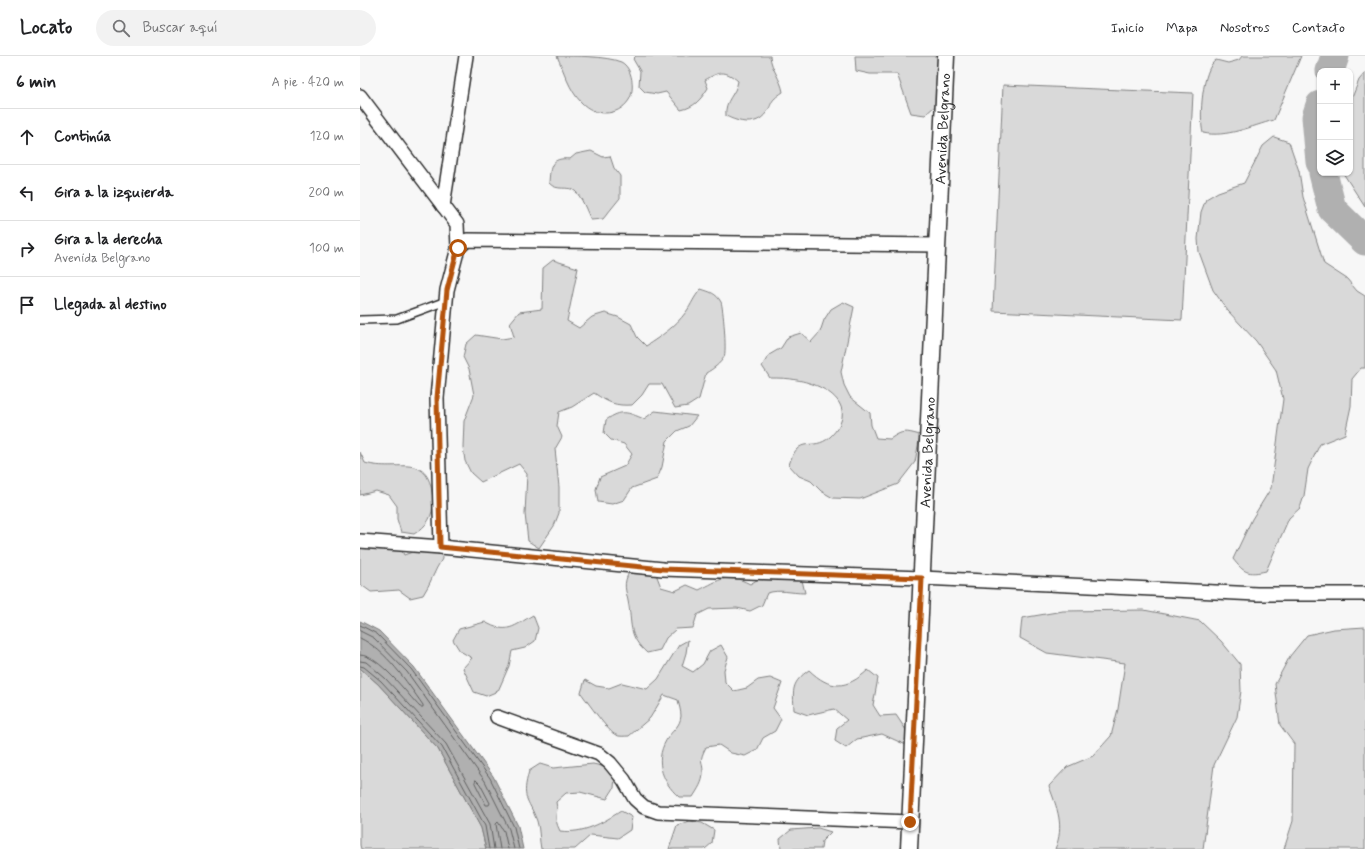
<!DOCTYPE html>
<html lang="es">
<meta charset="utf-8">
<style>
:root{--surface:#fff;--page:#f2f2f2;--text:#202124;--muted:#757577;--line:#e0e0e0}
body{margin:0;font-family:Mynerve,sans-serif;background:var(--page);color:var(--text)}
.controls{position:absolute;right:12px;top:12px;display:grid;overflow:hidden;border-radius:8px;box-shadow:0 1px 3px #0004}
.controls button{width:36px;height:36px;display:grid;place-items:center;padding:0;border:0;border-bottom:1px solid var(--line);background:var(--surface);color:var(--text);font:20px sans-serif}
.stop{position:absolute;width:12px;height:12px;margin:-9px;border:3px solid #b45309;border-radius:50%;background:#fff}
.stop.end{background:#b45309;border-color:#fff;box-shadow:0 1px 4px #0008}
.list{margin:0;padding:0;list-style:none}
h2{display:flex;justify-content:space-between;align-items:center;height:52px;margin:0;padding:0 16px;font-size:17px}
h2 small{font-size:13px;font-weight:400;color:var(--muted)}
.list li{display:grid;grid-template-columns:26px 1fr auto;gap:12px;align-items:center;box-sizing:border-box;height:56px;padding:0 16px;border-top:1px solid var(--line)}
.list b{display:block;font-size:15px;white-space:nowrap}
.list p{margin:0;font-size:13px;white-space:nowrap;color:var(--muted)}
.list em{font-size:13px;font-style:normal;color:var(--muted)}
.icon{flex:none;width:22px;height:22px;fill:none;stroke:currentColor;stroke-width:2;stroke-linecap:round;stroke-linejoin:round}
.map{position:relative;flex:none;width:1005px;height:793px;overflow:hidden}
header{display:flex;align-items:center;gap:24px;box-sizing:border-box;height:56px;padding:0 20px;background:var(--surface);border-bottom:1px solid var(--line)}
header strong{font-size:19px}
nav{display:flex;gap:22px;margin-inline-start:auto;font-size:14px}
.search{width:280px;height:36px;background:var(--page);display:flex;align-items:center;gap:10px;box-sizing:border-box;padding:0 14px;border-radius:22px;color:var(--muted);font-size:15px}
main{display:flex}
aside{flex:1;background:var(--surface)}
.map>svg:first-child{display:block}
.green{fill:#d9d9d9;stroke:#828282}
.water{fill:#b0b0b0;stroke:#7b7b7b}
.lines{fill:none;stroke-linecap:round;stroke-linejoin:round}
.shore{stroke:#606060;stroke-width:1}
.river{stroke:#b0b0b0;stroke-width:29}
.service-casing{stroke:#2b2b2b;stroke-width:10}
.minor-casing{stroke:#2b2b2b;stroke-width:16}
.tertiary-casing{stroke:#2b2b2b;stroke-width:19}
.service{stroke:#fff;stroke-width:7}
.minor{stroke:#fff;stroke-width:13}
.tertiary{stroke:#fff;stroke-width:16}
.route{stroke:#b45309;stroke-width:5}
.labels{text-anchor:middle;stroke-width:3;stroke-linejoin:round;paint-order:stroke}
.street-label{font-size:15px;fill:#2b2b2b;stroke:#fff}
</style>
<header>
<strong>Locato</strong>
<div class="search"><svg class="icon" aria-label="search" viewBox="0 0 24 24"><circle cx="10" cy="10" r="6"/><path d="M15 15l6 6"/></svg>Buscar aquí</div>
<nav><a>Inicio</a><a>Mapa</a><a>Nosotros</a><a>Contacto</a></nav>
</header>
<main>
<aside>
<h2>6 min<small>A pie · 420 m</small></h2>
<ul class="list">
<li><svg class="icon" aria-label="ahead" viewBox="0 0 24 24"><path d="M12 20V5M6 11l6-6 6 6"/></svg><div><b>Continúa</b></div><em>120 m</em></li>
<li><svg class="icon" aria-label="left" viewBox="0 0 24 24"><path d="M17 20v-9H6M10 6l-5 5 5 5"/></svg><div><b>Gira a la izquierda</b></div><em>200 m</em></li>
<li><svg class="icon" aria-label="right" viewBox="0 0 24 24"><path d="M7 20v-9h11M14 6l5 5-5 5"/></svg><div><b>Gira a la derecha</b><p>Avenida Belgrano</p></div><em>100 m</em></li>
<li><svg class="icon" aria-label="arrive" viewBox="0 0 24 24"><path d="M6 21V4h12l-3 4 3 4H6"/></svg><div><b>Llegada al destino</b></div></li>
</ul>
</aside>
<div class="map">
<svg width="1005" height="793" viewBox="0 0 1005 793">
<rect width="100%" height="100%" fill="#f7f7f7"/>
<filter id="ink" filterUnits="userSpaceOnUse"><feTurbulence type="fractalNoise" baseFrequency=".025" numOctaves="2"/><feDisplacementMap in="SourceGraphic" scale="8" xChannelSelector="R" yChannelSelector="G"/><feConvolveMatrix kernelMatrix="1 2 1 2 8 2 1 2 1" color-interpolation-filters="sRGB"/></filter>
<g filter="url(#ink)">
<g class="green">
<path d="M197,0c18,0 49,0 64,6 12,6 14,28 8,38 -12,18 -35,16 -48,2 -12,-12 -17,-31 -24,-46z"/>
<path d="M276,0h134c1,13 11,23 13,36 -15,10 -9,10 -17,21 -10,14 -28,9 -40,3 -2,-16 10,-21 12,-35 -14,-12 -19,-9 -33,-1l3,8c-7,11 -13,19 -27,22l-15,-18 -9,2 -12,-2 -6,-6 1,-15 -7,-12z"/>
<polygon points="495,0 579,0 580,37 575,50 565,59 551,57 537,18 510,18 496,15"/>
<path d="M882,0h59l-27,64c-22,6 -48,18 -71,13 -4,-15 -1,-64 13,-73l12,3 11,-3z"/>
<polygon points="1005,17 1005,151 983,117 990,117 990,47 999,24"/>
<polygon points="643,29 833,37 822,264 633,255"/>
<path d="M914,81l15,5 10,29 4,26 21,67 23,15 10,12 8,5v72h-4l-9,11 -1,27 -6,28 -25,10 -12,25 -4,27 -4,12 -11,10 -23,53c-18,4 -22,2 -33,-12l19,-40 19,-31 12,-89 -7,-29 -20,-29 -28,-30 -15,-21 -14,-38 -1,-13 3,-27 5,-13 12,-7 26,-9 19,-37z"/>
<path d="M231,95l12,6 7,-1 4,12 6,8v22l-17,21 -12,1c-4,-8 -9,-23 -16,-29 -7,-6 -18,1 -26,-8 1,-17 2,-26 21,-24l6,-5z"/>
<path d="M193,204l25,8 -11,53 12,7 13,-11 13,-4 13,4 13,7 6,13 9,9c15,-10 29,-19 40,-34 6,-8 7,-14 15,-23 9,3 15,4 20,13 2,4 6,50 3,55 -4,7 -11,12 -18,16l-7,26 -11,7 -13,2 -13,-24h-13l-7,11 -10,10c-17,1 -23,-2 -38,-12l-22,14 -13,5 -2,14 5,11 -7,12 4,38v26l-5,13 -15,22 -11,-7 -3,-27 2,-40 -8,-10 -38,18 -10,-9 -6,-12 -2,-14 1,-26 10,-26 -5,-26 -6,-12 3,-13 10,-9 26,4 12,-2 -4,-14 9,-11 23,-3 1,-41z"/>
<path d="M483,246l11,5 -13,65 3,13 6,12 20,16 1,12 5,13 14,1c13,-9 15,-8 30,-4l-5,27 -17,22 -38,15 -27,-1 -12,-7 -10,-10 -12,-5 -10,-11c10,-33 23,-12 41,-28 31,-30 -3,-52 -33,-57 -9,-2 -18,-2 -27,-2l-8,-12 7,-11 12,-7 7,-11 13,-4 10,9 9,-10 4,-12 7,-11z"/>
<path d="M295,355l42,5 -8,10 -12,5 -10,10 -5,26 -5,12 -25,9 -8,12 -12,4 -14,-2 -2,-13 4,-12 25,-11 7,-12 -8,-10 -13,-4 -7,-7 2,-13c16,-11 21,-8 38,-1z"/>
<path d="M0,396l5,11c33,10 65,-14 68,38 0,16 -6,25 -19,33l-13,-2 -4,-13v-13l-8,-11 -13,-4 -16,4z"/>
<path d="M0,487h38l6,12 25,-9 12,1 1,12c-8,12 -11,24 -19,36l-13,3 -11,-8 -28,2 -11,-8z"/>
<path d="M270,514l26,4 5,13 14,4 12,-6 12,5c21,-10 28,-18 51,-6l12,-7 40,3 3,13c-15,0 -24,-4 -38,0l-5,12 -12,6 -13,-3 -28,1 -12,6 -4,13 -17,1 -10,9 -6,12 -13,3c-18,-16 -15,-26 -18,-47 -3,-18 -7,-20 1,-36z"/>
<path d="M784,554l56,11 21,20 19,23 1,27 -4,26 -23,48 -11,84h-148c10,-23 2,-41 -6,-63l18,-19 26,-11 18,-20 7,-27 7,-46 -78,-10 -27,-15 2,-20 41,-7z"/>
<path d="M173,559l5,13 -3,13 -10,7 -13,3 -3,15 -11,25 -12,5 -12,-4 -11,-24 9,-10 -12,-7 -7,-11 6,-11 26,-7c22,13 29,4 48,-7z"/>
<polygon points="1005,571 1005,793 924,793 933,765 934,688 920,669 915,628 930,600 947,579 974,573"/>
<path d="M328,584l-2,13 -4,13 11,6 10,-8 7,-13 11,-6 7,12 -4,13 1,12 9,9 13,-3 11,-8 12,-2 12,5 -9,25 8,11 -6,12 -12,7 -6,12 -12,6 -14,-3 -12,-8 -13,2c-8,16 -3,12 -3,26 0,9 -5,16 -10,24h-14c-18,-16 -26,-39 -10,-61 5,-7 11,-10 12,-20 0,-5 -2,-11 -3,-16l-14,-5 -14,23 -21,18c-4,0 -10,1 -13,-1 -7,-2 -29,-34 -35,-42l4,-13 11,6 13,2 13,-5 25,6 11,-10 21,-34z"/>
<polygon points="0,612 18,628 78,693 121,772 126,793 1,793 0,789"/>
<path d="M449,614c21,20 37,20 59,0l10,8 -5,27 7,11 16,-1 14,21 -4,9 -24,-11 -25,5 -11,9 -11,-7 2,-13 10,-8 -13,-11 -26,6 -14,-5c-1,-21 -3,-27 15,-40z"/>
<path d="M180,708l13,4 40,-4 13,3 9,9 -1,12 -7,11 -27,-7 -14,1 -10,9c3,13 -4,13 4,29 24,3 42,-8 61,-20l11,6 -2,13 -12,8 -27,-3 -16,14h-34c-2,-9 -1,-19 -4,-28 -9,-24 -16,-21 -8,-50z"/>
<polygon points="330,765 342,767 354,774 352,787 345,793 309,793 317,769"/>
<polygon points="458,772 471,776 462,785 461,793 421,793 420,783 431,774"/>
</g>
<polygon class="water" points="0,565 19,575 54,611 133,720 158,770 163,793 126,793 121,772 78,693 18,628 0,612"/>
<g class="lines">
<g class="shore">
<polyline points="0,569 17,578 51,613 130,722 154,771 159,793"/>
<polyline points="0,575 14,582 47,616 125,725 149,773 154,793"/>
<path d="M0,582c27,13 46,43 63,67v2h-3c-13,-13 -41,-52 -60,-52"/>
<polyline points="0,605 6,606 25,622 86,688 130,768 134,793"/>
<polyline points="0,610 4,611 21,625 82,691 125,770 129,793"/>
<polygon points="116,724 120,728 130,747 129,749 126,749 115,727"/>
<polyline points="140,793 136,768 138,766 144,775 148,793"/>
</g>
<g class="river">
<polyline points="970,15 975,0"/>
<polyline points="960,49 956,61 960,106"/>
<polyline points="963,117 972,153 1005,185"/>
</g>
<defs>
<polyline id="service" points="0,264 37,263 86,245"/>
<g id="minor">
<polyline points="0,40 97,168 98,192"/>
<polyline points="83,150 106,0"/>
<polyline points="0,485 81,491 303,513 562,522 897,538 1005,538"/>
<polyline points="81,491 77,342 87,234 98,192 107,184 577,189"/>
<polyline points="137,661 239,698 250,707 264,724 275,743 284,751 298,756 550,766"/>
</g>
<g id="tertiary">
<path id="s1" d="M549,793l37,-793"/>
</g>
</defs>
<use href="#service" class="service-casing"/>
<use href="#minor" class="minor-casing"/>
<use href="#tertiary" class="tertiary-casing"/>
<use href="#service" class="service"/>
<use href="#minor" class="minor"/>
<use href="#tertiary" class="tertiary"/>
</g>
</g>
<g class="lines" filter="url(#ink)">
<polyline class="route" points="98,192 87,234 77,342 80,491 303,513 562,522 550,766"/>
</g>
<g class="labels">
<g class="street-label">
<text dy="5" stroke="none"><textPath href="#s1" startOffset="721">Avenida Belgrano</textPath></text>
<text dy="5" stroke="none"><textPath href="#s1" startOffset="397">Avenida Belgrano</textPath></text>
</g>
</g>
</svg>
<div class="controls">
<button>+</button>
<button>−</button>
<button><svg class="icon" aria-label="layers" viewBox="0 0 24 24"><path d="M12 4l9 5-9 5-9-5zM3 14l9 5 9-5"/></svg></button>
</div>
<div class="stop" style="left:98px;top:192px"></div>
<div class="stop end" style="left:550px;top:766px"></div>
</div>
</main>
